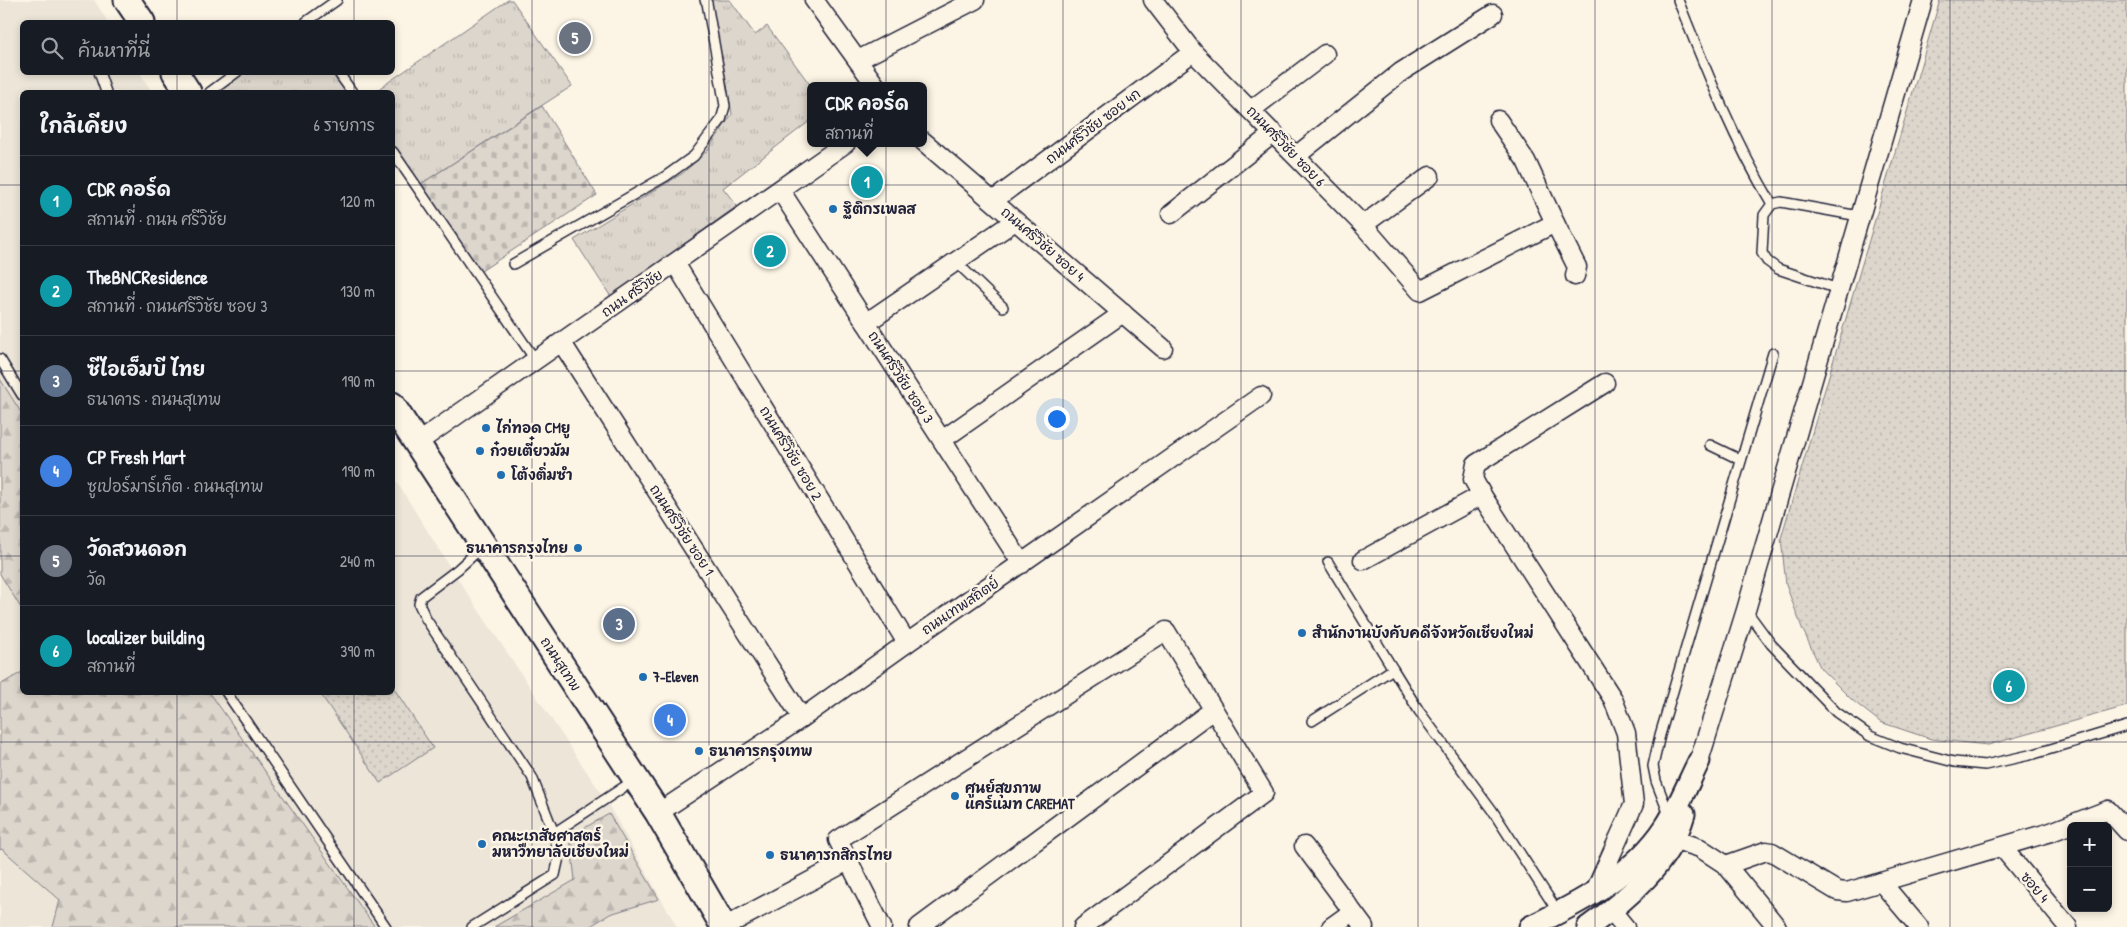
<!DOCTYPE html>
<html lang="th">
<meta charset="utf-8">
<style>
:root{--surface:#171b24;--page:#242831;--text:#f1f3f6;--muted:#9ea1a6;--line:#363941;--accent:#db2777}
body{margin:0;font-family:"Patrick Hand","Playpen Sans Thai",sans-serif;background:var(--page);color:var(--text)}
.controls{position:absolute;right:15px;bottom:15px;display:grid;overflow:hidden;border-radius:8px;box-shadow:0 2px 8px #0003}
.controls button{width:45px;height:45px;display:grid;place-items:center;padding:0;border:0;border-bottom:1px solid var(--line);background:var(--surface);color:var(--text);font:25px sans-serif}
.you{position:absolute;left:1056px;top:418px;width:18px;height:18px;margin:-12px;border:4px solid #fff;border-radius:50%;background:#1a73e8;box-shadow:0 0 0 8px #1a73e833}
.badge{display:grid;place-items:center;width:32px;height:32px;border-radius:50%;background:var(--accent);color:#fff;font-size:16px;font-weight:700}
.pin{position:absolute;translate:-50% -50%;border:2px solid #fff;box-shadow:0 1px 5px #0006}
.popup{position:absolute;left:807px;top:82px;width:120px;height:65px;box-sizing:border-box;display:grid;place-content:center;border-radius:8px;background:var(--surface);filter:drop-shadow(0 1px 4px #0005);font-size:16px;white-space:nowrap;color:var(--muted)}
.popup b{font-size:19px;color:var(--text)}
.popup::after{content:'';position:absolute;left:50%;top:100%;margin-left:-10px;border:10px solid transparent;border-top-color:var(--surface)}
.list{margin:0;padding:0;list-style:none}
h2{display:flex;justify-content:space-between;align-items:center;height:65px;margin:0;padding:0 20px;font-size:21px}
h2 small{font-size:16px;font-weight:400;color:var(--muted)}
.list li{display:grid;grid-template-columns:32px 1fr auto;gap:15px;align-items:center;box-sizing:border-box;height:90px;padding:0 20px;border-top:1px solid var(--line)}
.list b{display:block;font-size:19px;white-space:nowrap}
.list p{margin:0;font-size:16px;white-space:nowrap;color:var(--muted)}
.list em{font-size:16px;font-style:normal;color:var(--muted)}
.icon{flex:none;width:28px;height:28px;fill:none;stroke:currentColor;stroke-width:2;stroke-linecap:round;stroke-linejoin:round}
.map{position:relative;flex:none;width:2127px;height:927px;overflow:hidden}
.search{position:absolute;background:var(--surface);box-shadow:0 2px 8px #0003;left:20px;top:20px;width:375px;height:55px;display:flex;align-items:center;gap:12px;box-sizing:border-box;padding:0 18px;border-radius:8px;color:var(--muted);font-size:19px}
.panel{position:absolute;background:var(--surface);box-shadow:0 2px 8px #0003;left:20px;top:90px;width:375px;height:605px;border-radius:8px}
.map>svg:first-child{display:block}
.built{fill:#ece5d8}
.grass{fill:url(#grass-dots);stroke:#7f7c84}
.forest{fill:url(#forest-firs);stroke:#7f7c84}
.cemetery{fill:url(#cemetery-stones);stroke:#7f7c84}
.park{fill:url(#park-tufts);stroke:#7f7c84}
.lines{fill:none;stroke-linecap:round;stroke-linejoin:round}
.service-casing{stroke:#22223b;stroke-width:12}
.minor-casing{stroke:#22223b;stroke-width:21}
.tertiary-casing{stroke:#22223b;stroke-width:25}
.secondary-casing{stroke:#22223b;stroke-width:29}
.service{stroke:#fcf5e5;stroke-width:9}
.minor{stroke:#fcf5e5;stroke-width:18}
.tertiary{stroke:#fcf5e5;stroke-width:21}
.secondary{stroke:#fcf5e5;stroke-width:25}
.grid{fill:none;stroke:#22223b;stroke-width:1;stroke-opacity:0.55}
.poi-dot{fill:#1f6fb2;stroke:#fcf5e5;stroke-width:2}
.labels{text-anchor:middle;stroke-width:5;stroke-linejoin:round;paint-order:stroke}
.street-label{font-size:14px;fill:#22223b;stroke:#fcf5e5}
.poi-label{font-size:14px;font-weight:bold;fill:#22223b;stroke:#fcf5e5;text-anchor:start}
</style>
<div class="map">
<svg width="2127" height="927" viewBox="0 0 2127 927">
<defs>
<pattern id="grass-dots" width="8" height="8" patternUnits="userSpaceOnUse" patternTransform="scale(1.25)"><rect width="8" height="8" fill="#dcd6cc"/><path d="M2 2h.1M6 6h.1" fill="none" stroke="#bcb7b0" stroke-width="1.8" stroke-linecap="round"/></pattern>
<pattern id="forest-firs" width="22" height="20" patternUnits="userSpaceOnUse" patternTransform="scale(1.25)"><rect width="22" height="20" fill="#dcd6cc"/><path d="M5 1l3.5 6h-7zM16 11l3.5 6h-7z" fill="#bcb7b0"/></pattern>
<pattern id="cemetery-stones" width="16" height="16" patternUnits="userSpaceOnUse" patternTransform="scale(1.25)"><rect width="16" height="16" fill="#dcd6cc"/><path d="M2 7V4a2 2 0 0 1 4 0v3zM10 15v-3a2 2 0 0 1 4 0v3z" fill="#bcb7b0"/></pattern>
<pattern id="park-tufts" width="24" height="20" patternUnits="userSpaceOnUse" patternTransform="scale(1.25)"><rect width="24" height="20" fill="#dcd6cc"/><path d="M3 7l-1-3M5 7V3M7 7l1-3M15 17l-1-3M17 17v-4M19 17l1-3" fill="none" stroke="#bcb7b0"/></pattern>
</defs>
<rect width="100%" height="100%" fill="#fcf5e5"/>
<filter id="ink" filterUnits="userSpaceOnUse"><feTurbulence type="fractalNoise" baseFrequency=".02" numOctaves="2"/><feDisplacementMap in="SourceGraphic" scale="10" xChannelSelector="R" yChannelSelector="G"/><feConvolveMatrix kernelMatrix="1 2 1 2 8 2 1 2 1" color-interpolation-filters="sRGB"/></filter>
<g filter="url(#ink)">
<polygon class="built" points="0,0 94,0 108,22 22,22 22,72 140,73 152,92 22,92 22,692 392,692 393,476 453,572 605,799 677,927 0,927"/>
<g class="grass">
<polygon points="1940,0 2127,0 2127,706 1988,745 1931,739 1880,722 1852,700 1821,669 1802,628 1786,585 1781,538"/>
<polygon points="393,687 433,748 380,783 320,693 392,692"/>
</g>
<g class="forest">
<polygon points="0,379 22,414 22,607 21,608 0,574"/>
<polygon points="22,672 22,692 210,693 375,927 53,927 60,900 2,849 0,850 0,685"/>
<polygon points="609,814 659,899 610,914 589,927 494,927 575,880 570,836"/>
</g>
<polygon class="cemetery" points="542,106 597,195 475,275 416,187"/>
<g class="park">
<polygon points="508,0 512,0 572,86 416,187 393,152 392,92 374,92"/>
<polygon points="711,0 730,0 755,35 767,26 811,86 811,120 723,188 737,206 611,297 574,240 683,173 708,150 732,114"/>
<polygon points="238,72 338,73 352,92 211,92"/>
</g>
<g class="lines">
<defs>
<g id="service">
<path d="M1678,0c28,70 55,139 94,204"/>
<polyline points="306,22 337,0"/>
<polyline points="99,72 106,92"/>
<polyline points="338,72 352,92"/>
<polyline points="210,92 237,72"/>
<polyline points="393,152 536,361"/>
<polyline points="956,262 1003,307"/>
<polyline points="513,264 666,176 694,156 721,120 725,106 707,3 705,0"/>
<polyline points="1838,289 1778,269 1767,261 1762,253 1764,215 1772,204 1781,202 1859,216"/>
<polyline points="0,359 22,395"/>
<polyline points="1710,445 1741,460"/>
<polyline points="1328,562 1393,669"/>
<polyline points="1746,610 1771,644 1836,712 1870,736 1900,748 1954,762 1985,765 2034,754 2127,726"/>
<polyline points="226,692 386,927"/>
<polyline points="1312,721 1393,669 1419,711 1492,810 1558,912"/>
<polyline points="1670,817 1656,781 1653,766 1660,735 1773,353"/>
<polyline points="554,833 636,779"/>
<polyline points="472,927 555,875 559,857 554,833 532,777 426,619 419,604 421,597 458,569 482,547"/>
</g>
<g id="minor">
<polyline points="814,0 876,86"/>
<polyline points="1153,0 1193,52 1363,225 1420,291 1555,223 1526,161 1498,120"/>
<polyline points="858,60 975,0"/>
<polyline points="1251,110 1325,54"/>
<polyline points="923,141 1163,348"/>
<polyline points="1296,156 1401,72 1493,14"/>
<polyline points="780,190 1022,564"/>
<polyline points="994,200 1193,52"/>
<polyline points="1171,214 1274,133"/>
<polyline points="1555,223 1577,267 1575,276"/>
<polyline points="1363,225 1430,176"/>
<polyline points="675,263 907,643"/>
<polyline points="866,323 1015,221"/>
<polyline points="562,343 802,718"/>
<polyline points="942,440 1123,313"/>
<polyline points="417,443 846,143"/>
<polyline points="1482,495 1473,479 1476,464 1605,383"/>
<polyline points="1363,560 1482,495 1613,699 1626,733 1634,804 1594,893"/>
<polyline points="1699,761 1746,610 1923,0"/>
<polyline points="658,813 802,718 907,643 1261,396"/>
<polyline points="1673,839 1700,848 1726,865 1777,927"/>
<polyline points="1304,846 1364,927"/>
<polyline points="2002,847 2068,927"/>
<polyline points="1726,865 1766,851 1772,852 1837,891 1847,892 2051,832 2108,810 2127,831"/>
<polyline points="1881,882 1919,927"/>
<polyline points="1611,910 1625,927"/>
<polyline points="724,927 848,861"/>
<polyline points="882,927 838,840 1166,631 1264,793 1083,927"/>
<polyline points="919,927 1213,710"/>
<polyline points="1331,927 1352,912"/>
</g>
<g id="tertiary">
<path d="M1530,927c51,-25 104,-52 136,-101 13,-20 22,-43 33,-65"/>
<path d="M1588,927c40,-28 82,-64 96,-113"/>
</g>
<g id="secondary">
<polyline points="127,0 142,22"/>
<polyline points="175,72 188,92"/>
<polyline points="392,405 658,813 724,927"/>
</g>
</defs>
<use href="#service" class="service-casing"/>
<use href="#minor" class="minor-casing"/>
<use href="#tertiary" class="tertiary-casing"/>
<use href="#secondary" class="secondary-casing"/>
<use href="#service" class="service"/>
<use href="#minor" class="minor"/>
<use href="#tertiary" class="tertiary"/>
<use href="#secondary" class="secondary"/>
</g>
</g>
<path class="grid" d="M177,0v22M354,0v22M532,0v927M709,0v927M886,0v927M1063,0v927M1241,0v927M1418,0v927M1595,0v927M1772,0v927M1950,0v927M177,72v20M354,72v20M0,185h22M392,185h1735M0,371h22M392,371h1735M0,556h22M392,556h1735M177,692v235M354,692v235M0,742h2127"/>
<g class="poi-dot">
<circle cx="833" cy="209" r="5"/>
<circle cx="486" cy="428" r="5"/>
<circle cx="480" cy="451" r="5"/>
<circle cx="501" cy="475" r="5"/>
<circle cx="578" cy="548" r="5"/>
<circle cx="1302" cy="633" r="5"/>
<circle cx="643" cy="677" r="5"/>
<circle cx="699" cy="751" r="5"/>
<circle cx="955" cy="796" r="5"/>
<circle cx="482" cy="844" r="5"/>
<circle cx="770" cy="855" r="5"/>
</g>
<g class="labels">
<g class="street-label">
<text transform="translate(1093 126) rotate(-37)" y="5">ถนนศรีวิชัย ซอย 4ก</text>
<text transform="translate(1286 146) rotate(46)" y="5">ถนนศรีวิชัย ซอย 6</text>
<text transform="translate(1043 244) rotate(41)" y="5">ถนนศรีวิชัย ซอย 4</text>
<text transform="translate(632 293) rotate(-35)" y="5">ถนน ศรีวิชัย</text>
<text transform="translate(901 377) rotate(57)" y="5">ถนนศรีวิชัย ซอย 3</text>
<text transform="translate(791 453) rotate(59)" y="5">ถนนศรีวิชัย ซอย 2</text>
<text transform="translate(682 530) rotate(57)" y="5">ถนนศรีวิชัย ซอย 1</text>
<text transform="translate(960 606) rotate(-34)" y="5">ถนนเทพสถิตย์</text>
<text transform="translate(561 664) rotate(57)" y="5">ถนนสุเทพ</text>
<text transform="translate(2035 887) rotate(50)" y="5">ซอย 4</text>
</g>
<g class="poi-label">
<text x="843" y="214">ฐิติกรเพลส</text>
<text x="496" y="433">ไก่ทอด CMยู</text>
<text x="490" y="456">ก๋วยเตี๋ยวมัม</text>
<text x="511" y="480">โต้งติ่มซำ</text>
<text x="568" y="553" text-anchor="end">ธนาคารกรุงไทย</text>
<text x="1312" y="638">สำนักงานบังคับคดีจังหวัดเชียงใหม่</text>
<text x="653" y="682">7-Eleven</text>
<text x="709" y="756">ธนาคารกรุงเทพ</text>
<text x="965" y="793">ศูนย์สุขภาพ<tspan x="965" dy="16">แคร์แมท CAREMAT</tspan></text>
<text x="492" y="841">คณะเภสัชศาสตร์<tspan x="492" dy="16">มหาวืทยาลัยเชียงใหม่</tspan></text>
<text x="780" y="860">ธนาคารกสิกรไทย</text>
</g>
</g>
</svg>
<div class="controls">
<button>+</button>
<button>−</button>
</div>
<div class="you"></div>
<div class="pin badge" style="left:867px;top:182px;background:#0f9aa8">1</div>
<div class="popup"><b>CDR คอร์ด</b>สถานที่</div>
<div class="pin badge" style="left:770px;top:251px;background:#0f9aa8">2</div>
<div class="pin badge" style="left:619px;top:624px;background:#5c6f8a">3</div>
<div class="pin badge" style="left:670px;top:720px;background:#3f7fe0">4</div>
<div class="pin badge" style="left:575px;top:38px;background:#6b7280">5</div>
<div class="pin badge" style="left:2009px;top:686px;background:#0f9aa8">6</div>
<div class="search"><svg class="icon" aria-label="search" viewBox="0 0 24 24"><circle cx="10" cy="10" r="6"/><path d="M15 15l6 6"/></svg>ค้นหาที่นี่</div>
<section class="panel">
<h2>ใกล้เคียง<small>6 รายการ</small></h2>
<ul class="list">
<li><span class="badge" style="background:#0f9aa8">1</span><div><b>CDR คอร์ด</b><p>สถานที่ · ถนน ศรีวิชัย</p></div><em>120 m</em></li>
<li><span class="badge" style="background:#0f9aa8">2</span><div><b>TheBNCResidence</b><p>สถานที่ · ถนนศรีวิชัย ซอย 3</p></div><em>130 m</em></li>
<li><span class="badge" style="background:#5c6f8a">3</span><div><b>ซีไอเอ็มบี ไทย</b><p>ธนาคาร · ถนนสุเทพ</p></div><em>190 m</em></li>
<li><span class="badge" style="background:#3f7fe0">4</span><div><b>CP Fresh Mart</b><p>ซูเปอร์มาร์เก็ต · ถนนสุเทพ</p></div><em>190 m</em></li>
<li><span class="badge" style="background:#6b7280">5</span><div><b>วัดสวนดอก</b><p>วัด</p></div><em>240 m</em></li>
<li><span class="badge" style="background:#0f9aa8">6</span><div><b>localizer building</b><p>สถานที่</p></div><em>390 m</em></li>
</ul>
</section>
</div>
